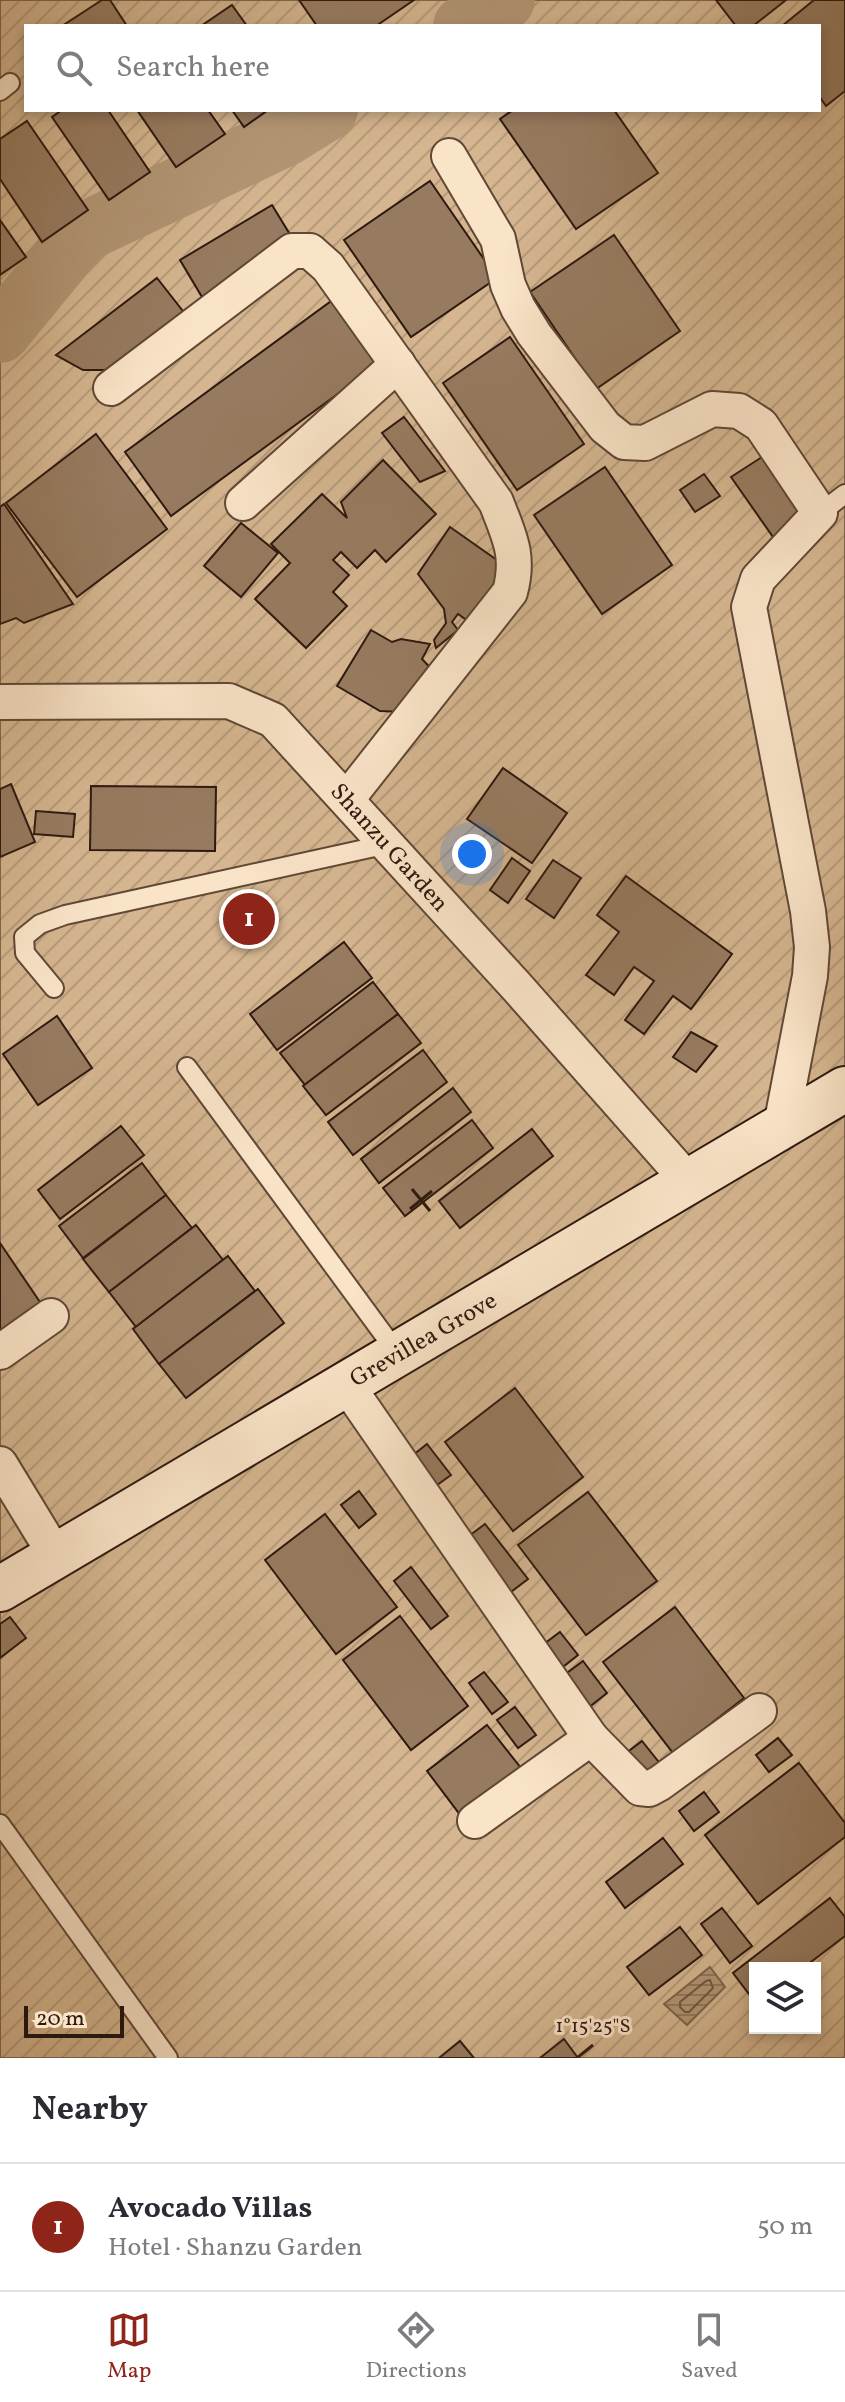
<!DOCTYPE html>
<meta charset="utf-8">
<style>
:root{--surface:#fff;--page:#f2f2f3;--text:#2b2b33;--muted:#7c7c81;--line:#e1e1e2;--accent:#8f2418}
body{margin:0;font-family:Vollkorn,serif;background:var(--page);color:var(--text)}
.controls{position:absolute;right:24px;bottom:24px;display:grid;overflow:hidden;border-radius:0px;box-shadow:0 4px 12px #0003}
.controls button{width:72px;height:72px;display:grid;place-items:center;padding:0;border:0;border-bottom:2px solid var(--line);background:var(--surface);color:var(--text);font:40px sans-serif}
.scale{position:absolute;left:24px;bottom:20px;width:100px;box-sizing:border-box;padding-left:8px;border:4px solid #2e190f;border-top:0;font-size:22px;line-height:28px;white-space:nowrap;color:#2e190f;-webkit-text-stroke:6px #fae4c8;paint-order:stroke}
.you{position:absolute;left:472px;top:854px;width:28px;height:28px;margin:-20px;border:6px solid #fff;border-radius:50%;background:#1a73e8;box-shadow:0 0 0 12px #1a73e833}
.badge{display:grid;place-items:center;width:52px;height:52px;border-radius:50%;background:var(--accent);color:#fff;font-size:26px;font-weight:700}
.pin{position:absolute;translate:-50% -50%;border:4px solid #fff;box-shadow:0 2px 8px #0006}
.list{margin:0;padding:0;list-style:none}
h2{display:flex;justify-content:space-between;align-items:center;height:104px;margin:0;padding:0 32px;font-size:34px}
h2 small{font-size:26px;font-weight:400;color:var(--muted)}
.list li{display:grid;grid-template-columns:52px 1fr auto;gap:24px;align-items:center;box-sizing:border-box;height:128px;padding:0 32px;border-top:2px solid var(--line)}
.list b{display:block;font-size:30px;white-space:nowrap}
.list p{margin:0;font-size:26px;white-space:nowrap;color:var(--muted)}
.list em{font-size:26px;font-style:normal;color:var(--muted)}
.icon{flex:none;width:44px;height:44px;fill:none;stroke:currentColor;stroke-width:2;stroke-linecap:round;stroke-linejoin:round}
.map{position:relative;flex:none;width:845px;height:2058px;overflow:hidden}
.search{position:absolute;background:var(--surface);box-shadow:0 4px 12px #0003;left:24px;right:24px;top:24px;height:88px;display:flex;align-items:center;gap:20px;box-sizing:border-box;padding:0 28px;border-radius:0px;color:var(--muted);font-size:30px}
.sheet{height:232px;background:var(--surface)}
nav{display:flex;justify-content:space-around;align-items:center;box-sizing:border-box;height:112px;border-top:2px solid var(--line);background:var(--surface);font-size:22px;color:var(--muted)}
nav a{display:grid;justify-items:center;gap:4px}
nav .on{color:var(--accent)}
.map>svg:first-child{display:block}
.garden{fill:url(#garden-furrows);stroke:#826850;stroke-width:2;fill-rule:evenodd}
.water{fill:url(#water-rules);stroke:#7e644c;stroke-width:2}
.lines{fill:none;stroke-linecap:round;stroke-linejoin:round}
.shore{stroke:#705842;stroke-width:2}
.river{stroke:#b39675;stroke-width:60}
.building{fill:#977b60;stroke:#2e190f;stroke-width:2}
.lane-casing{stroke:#604836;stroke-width:22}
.street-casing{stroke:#604836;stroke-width:38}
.secondary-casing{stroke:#2e190f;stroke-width:48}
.lane{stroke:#fae4c8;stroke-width:18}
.street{stroke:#fae4c8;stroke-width:34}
.secondary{stroke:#fae4c8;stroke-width:44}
.ticks{fill:none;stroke:#2e190f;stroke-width:3}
.labels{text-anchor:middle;stroke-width:6;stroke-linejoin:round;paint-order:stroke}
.street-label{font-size:24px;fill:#2e190f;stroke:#fae4c8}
.ticks-label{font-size:20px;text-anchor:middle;fill:#2e190f;stroke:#fae4c8;stroke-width:6;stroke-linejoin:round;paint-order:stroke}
</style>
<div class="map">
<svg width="845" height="2058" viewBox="0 0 845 2058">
<defs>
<pattern id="garden-furrows" width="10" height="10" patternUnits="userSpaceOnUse" patternTransform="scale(2)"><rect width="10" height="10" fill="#d5b690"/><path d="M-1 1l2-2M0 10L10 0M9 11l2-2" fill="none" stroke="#b79c7b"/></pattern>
<pattern id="water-rules" width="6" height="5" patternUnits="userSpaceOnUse" patternTransform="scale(2)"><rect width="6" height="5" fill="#b39675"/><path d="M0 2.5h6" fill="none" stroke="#927a5e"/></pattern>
</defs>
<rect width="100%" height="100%" fill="#f7d6aa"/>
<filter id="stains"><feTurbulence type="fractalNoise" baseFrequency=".0025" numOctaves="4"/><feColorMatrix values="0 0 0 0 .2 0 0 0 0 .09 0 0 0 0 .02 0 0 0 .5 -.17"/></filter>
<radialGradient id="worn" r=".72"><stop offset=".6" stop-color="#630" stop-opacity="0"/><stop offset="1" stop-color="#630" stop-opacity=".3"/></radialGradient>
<path class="garden" d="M0,0h845v2058h-845zM26,26h793v84h-793zM755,1968h60v60h-60z"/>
<polygon class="water" points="710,1967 725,1987 687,2025 664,2004"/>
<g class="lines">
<polygon class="shore" points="710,1980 713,1988 689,2012 685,2012 680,2007 680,2002 706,1981"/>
<g class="river">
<polyline points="463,26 505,0"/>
<polyline points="0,333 82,233 286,136 328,110"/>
</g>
</g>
<g class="building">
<polygon points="102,0 110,0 127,26 62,26"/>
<polygon points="299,0 414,0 376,26 317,26"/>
<polygon points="716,0 786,0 753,26 736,26"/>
<polygon points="814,0 845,0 845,91 826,106 819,96 819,26 782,26"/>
<polygon points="232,5 247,26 201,26"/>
<polygon points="62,110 108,110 150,172 109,200 52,117"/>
<polygon points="137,110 208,110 225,134 176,167"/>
<polygon points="232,110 268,110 244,127"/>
<polygon points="513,110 614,110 658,173 576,229 500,119"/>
<polygon points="27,121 88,210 42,242 0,179 0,139"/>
<polygon points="430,181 497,278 411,337 344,240"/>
<polygon points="272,205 294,241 202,297 180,260"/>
<polygon points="0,220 26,257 0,275"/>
<polygon points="614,235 680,331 596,389 530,292"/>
<polygon points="157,278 186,315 114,370 83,370 56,355"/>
<polygon points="334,299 380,363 171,516 125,452"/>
<polygon points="510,337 584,444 517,490 443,383"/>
<polygon points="404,417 445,471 420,482 382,433"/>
<polygon points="96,434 167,529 77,597 6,503"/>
<polygon points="762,457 802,517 773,537 731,477"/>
<polygon points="383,460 436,514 386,562 375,550 357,568 341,552 333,560 349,575 333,592 347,606 306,648 255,599 290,563 271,544 322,494 347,518 341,502"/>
<polygon points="605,467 672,565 602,614 534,515"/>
<polygon points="704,474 720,496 695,512 680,490"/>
<polygon points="4,504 73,604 24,623 16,618 0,624 0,507"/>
<polygon points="241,523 278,553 241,597 204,566"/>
<polygon points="450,527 511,570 472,624 458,614 452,622 458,630 436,648 434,640 446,623 444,609 418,574"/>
<polygon points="371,630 392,642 401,639 430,644 422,659 439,677 403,712 380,711 337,686"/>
<polygon points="503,768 567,813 532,863 467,819"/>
<polygon points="11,784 35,842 0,857 0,789"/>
<polygon points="91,786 216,787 215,851 90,850"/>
<polygon points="36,811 75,814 73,837 34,834"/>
<polygon points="512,858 530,871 508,903 490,890"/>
<polygon points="553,860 581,878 554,918 526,899"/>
<polygon points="626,876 732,954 691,1009 673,996 644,1034 625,1020 654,981 634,967 614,995 586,975 619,932 597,915"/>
<polygon points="344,942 372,978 277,1050 250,1014"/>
<polygon points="373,982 398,1014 305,1085 280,1053"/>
<polygon points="398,1014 421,1043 326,1115 303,1086"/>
<polygon points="57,1016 92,1068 38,1105 3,1054"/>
<polygon points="691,1032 717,1046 696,1072 673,1057"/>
<polygon points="423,1050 447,1082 353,1155 328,1122"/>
<polygon points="453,1088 471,1112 379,1183 361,1159"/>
<polygon points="472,1120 493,1148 405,1216 383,1188"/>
<polygon points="121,1126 144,1155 60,1219 38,1190"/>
<polygon points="532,1129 553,1156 460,1228 439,1201"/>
<polygon points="142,1163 166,1195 83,1258 59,1226"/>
<polygon points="166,1195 192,1228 109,1292 83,1259"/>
<polygon points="196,1225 223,1260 136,1327 109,1292"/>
<polygon points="0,1243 44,1308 0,1339"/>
<polygon points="228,1256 255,1291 159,1364 133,1329"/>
<polygon points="258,1289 284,1323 186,1398 159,1364"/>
<polygon points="515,1388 583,1477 513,1531 445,1442"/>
<polygon points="427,1444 451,1475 430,1490 407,1460"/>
<polygon points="359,1491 376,1514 359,1528 341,1505"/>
<polygon points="588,1492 657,1581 586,1635 518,1545"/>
<polygon points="325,1514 397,1607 336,1654 265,1560"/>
<polygon points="485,1524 528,1579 507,1595 465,1539"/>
<polygon points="411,1567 448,1616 431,1629 394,1581"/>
<polygon points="675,1607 744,1698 673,1753 603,1662"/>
<polygon points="400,1616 468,1706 411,1750 343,1660"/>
<polygon points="10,1617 26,1638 0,1658 0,1624"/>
<polygon points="560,1632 578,1655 559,1670 540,1647"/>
<polygon points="583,1661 607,1693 588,1708 563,1676"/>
<polygon points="484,1672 508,1702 492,1714 469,1683"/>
<polygon points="515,1707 536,1735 518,1748 497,1720"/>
<polygon points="487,1725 525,1773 464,1820 427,1771"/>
<polygon points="778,1738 792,1755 769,1772 756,1755"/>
<polygon points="642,1741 666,1771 648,1785 625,1754"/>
<polygon points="799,1763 845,1823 845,1837 758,1904 705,1835"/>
<polygon points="704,1792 719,1812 694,1831 679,1811"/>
<polygon points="663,1838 683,1864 625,1908 606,1882"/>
<polygon points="830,1898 845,1917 845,1936 803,1968 755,1968 755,2002 733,1973"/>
<polygon points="722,1908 752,1946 730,1963 701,1924"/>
<polygon points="680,1927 702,1955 649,1995 627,1967"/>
<polygon points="564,2039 578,2058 540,2058"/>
<polygon points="460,2041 474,2058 439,2058"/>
</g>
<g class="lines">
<defs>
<g id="lane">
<polyline points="0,91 10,83"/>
<polyline points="820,513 845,494"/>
<polyline points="54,988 25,953 24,937 40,924 65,915 388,844"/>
<polyline points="187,1067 398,1354"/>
<polyline points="0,1824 168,2058"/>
</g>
<g id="street">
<polyline points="449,156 498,239 508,285 518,308 534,334 605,427 624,442 645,443 712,409 739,411 761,425 820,513 758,579 749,607 808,911 812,947 810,976 781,1126"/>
<path d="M111,388l181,-137h18l18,16 168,235c13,34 24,53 14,90l-163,207"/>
<polyline points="243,503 398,364"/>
<polyline points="0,702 229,701 273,720 517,987 690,1183"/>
<polyline points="0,1352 51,1316"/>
<polyline points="346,1384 591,1738 640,1788 649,1789 660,1783 759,1711"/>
<polyline points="0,1464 56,1556"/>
<polyline points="475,1821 591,1738"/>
</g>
<polyline id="secondary" points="0,1589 845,1089"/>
</defs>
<use href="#lane" class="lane-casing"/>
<use href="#street" class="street-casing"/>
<use href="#secondary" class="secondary-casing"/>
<use href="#lane" class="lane"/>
<use href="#street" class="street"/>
<use href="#secondary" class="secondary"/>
</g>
<path class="ticks" d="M412,1189l18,22M410,1209l22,-18M577,2058l16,-13"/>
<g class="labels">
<g class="street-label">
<text transform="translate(390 847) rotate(48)" y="8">Shanzu Garden</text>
<text transform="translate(423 1339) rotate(-30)" y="8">Grevillea Grove</text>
</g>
</g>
<g class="ticks-label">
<text x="593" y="2032">1°15'25"S</text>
</g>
<rect width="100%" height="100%" filter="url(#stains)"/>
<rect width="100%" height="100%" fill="url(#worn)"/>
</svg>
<div class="controls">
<button><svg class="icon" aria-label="layers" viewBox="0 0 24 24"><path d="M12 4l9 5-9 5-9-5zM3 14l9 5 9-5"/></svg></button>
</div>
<div class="scale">20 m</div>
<div class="you"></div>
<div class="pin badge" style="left:249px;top:919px">1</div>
<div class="search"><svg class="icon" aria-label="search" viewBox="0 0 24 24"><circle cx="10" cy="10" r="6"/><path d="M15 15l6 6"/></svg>Search here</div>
</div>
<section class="sheet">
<h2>Nearby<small></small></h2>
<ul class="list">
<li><span class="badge">1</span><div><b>Avocado Villas</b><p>Hotel · Shanzu Garden</p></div><em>50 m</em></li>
</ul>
</section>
<nav>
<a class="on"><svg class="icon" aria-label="map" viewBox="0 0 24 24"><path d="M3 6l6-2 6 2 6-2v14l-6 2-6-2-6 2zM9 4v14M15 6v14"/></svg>Map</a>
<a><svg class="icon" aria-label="directions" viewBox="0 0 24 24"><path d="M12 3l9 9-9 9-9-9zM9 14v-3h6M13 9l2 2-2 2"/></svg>Directions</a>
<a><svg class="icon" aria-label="saved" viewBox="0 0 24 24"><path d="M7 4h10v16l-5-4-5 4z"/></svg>Saved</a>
</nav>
